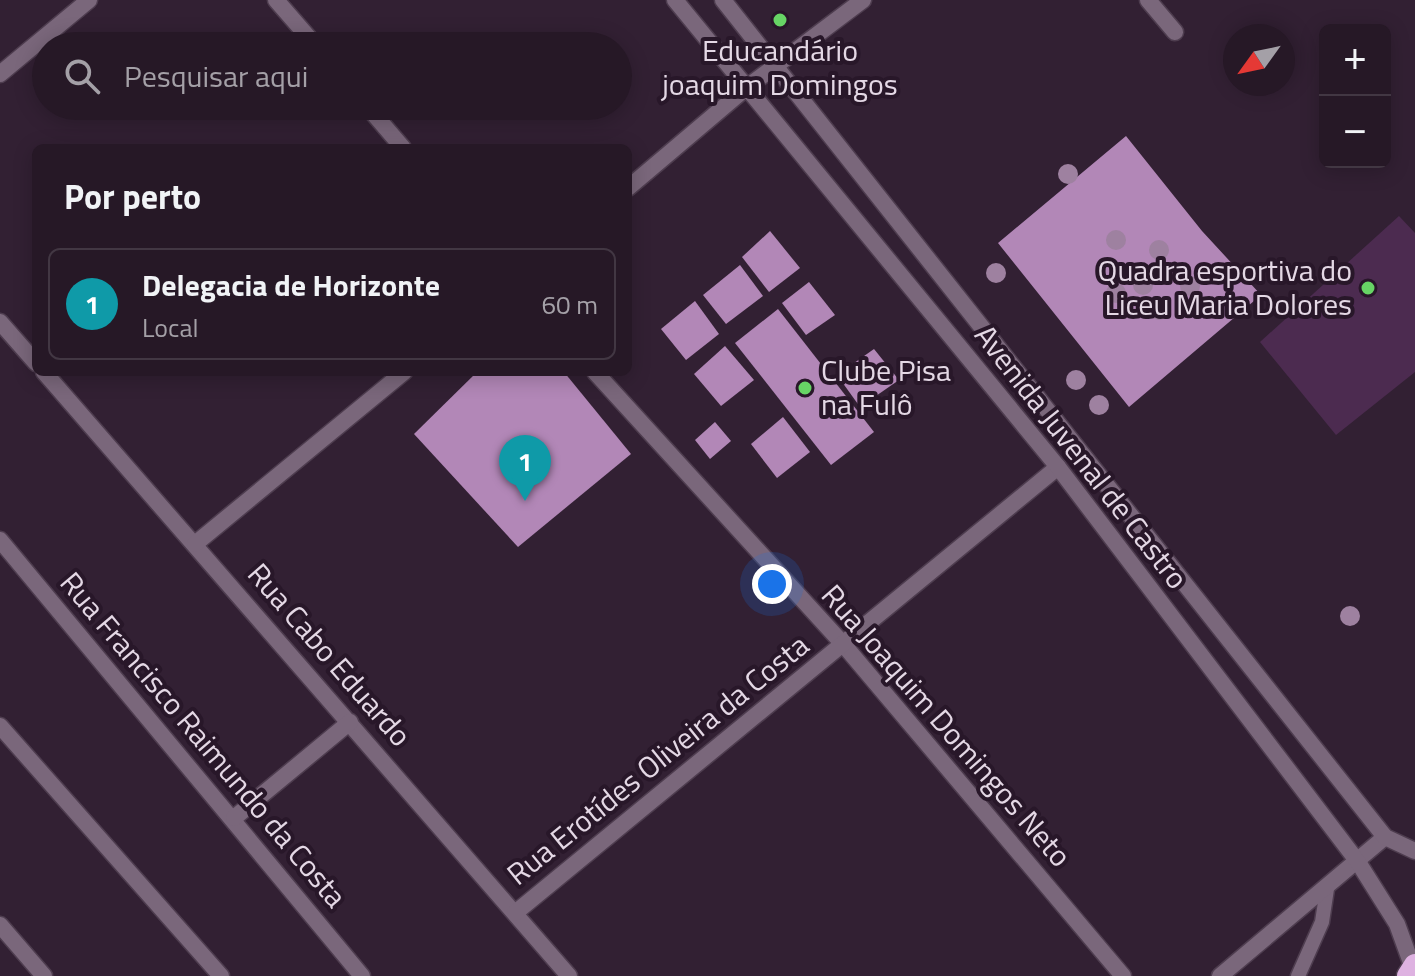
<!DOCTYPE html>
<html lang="pt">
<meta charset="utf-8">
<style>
:root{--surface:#261826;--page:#322532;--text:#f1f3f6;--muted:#a4a0a7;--line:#423743;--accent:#b45309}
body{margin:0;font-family:"Titillium Web",sans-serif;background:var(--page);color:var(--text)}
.controls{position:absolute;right:24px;top:24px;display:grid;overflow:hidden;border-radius:12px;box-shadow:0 4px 20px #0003}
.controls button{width:72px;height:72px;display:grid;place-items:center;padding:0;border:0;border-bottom:2px solid var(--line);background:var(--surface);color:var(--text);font:40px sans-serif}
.compass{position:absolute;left:1223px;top:24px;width:72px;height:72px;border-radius:50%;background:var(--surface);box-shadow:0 4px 20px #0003;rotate:237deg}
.you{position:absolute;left:772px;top:584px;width:28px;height:28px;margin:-20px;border:6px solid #fff;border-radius:50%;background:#1a73e8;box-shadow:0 0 0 12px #1a73e833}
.badge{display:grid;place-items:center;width:52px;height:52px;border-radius:50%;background:var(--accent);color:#fff;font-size:26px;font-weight:700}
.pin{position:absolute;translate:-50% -66px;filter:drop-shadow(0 2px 4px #0008)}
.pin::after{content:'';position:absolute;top:42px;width:28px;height:24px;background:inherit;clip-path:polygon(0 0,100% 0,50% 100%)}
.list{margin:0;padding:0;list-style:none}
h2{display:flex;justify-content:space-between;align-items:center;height:104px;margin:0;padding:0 32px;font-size:34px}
h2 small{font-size:26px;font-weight:400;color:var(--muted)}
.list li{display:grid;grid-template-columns:52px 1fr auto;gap:24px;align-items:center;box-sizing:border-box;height:112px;margin:0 16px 16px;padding:0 16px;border:2px solid var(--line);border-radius:12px}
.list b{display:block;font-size:30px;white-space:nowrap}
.list p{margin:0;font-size:26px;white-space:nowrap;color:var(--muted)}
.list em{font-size:26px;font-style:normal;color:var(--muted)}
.icon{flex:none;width:44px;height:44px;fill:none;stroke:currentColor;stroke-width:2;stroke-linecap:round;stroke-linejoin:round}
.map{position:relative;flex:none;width:1415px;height:976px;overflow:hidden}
.search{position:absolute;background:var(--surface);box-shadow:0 4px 20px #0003;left:32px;top:32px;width:600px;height:88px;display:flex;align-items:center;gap:20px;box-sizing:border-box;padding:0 28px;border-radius:44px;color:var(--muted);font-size:30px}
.panel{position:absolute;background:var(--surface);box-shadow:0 4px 20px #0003;left:32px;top:144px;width:600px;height:232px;border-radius:12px}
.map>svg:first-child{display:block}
.green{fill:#4c2b50}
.building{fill:#b287b7}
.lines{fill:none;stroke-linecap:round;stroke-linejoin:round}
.service-casing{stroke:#4e3d4f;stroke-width:17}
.minor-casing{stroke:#4e3d4f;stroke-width:19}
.tertiary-casing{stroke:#4e3d4f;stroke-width:19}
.trunk-casing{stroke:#4e3d4f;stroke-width:25}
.service{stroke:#7a677b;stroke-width:14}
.minor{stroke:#7a677b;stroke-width:16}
.tertiary{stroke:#7a677b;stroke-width:16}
.trunk{stroke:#deb2e1;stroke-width:22}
.tree{fill:#9e81a0}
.poi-dot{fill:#67d465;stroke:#281729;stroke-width:3}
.labels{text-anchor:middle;stroke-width:8;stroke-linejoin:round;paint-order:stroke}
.poi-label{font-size:30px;fill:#e4d8e5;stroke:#281729}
.street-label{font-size:30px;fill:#e4d8e5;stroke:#281729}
</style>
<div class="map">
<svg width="1415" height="976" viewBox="0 0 1415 976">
<rect width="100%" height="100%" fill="#322033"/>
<polygon class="green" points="1399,216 1415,233 1415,372 1336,435 1260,342"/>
<g class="building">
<polygon points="1126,136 1202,231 1261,295 1129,407 998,243"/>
<polygon points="770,231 800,268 769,292 742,257"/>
<polygon points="740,265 763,296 726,324 703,295"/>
<polygon points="809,282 835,315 806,335 782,303"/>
<polygon points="695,301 719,334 686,360 661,329"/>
<polygon points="778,309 874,432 831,465 735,343"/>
<polygon points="725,346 754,380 721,406 694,374"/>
<polygon points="874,349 899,380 860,407 837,375"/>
<polygon points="477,372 564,372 631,454 518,547 414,434"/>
<polygon points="783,417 810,452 777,478 751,444"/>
<polygon points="715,422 731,441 710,459 695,440"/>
</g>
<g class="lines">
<defs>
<polyline id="service" points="1298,976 1322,922 1327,889"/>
<g id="minor">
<polyline points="276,0 316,46"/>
<polyline points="1148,0 1175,32"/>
<polyline points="0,74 89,0"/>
<polyline points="367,106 403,148"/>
<polyline points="628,188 746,88 863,0"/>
<polyline points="0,322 36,363"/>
<polyline points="44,372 569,976"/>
<polyline points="595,372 843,644 1123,976"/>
<polyline points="0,540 362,976"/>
<polyline points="195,544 404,372"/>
<polyline points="0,726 221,976"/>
<polyline points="234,818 350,722"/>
<polyline points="515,913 1058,467"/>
<polyline points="0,925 44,976"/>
<polyline points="1220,976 1385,837"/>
</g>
<g id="tertiary">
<polyline points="675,0 1058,467 1358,862 1397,924 1413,968"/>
<polyline points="723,0 1385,837 1415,851"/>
</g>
<polyline id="trunk" points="1408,976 1415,965"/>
</defs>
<use href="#service" class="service-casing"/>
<use href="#minor" class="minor-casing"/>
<use href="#tertiary" class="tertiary-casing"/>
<use href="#trunk" class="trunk-casing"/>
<use href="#service" class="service"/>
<use href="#minor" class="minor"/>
<use href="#tertiary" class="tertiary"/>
<use href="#trunk" class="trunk"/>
</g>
<g class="tree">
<circle cx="1068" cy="174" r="10"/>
<circle cx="1116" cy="240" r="10"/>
<circle cx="1159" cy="250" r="10"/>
<circle cx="996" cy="273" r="10"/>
<circle cx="1143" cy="285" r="10"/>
<circle cx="1190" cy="286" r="10"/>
<circle cx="1116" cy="293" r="10"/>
<circle cx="1159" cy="310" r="10"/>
<circle cx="1076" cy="380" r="10"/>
<circle cx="1099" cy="405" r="10"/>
<circle cx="1350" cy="616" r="10"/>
</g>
<g class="poi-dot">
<circle cx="780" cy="20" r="8"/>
<circle cx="1368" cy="288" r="8"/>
<circle cx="805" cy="388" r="8"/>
</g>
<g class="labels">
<g class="poi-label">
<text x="780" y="61">Educandário<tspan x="780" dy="34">joaquim Domingos</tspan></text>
<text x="1352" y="281" text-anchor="end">Quadra esportiva do<tspan x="1352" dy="34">Liceu Maria Dolores</tspan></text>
<text x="821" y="381" text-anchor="start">Clube Pisa<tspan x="821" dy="34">na Fulô</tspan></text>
</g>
<g class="street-label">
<text transform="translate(1081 457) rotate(52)" y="10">Avenida Juvenal de Castro</text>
<text transform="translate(329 655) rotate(49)" y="10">Rua Cabo Eduardo</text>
<text transform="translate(946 726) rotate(49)" y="10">Rua Joaquim Domingos Neto</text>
<text transform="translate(203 740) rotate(50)" y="10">Rua Francisco Raimundo da Costa</text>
<text transform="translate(658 760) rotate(-39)" y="10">Rua Erotídes Oliveira da Costa</text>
</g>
</g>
</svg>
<div class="controls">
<button>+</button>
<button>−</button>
</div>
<svg class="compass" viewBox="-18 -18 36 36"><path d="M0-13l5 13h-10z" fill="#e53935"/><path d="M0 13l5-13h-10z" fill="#a4a0a7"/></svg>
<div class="you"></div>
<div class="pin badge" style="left:525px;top:501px;background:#0f9aa8">1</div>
<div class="search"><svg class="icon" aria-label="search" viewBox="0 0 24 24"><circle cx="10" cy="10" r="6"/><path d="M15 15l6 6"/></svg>Pesquisar aqui</div>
<section class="panel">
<h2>Por perto<small></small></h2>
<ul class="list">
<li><span class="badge" style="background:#0f9aa8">1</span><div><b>Delegacia de Horizonte</b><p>Local</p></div><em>60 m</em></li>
</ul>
</section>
</div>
